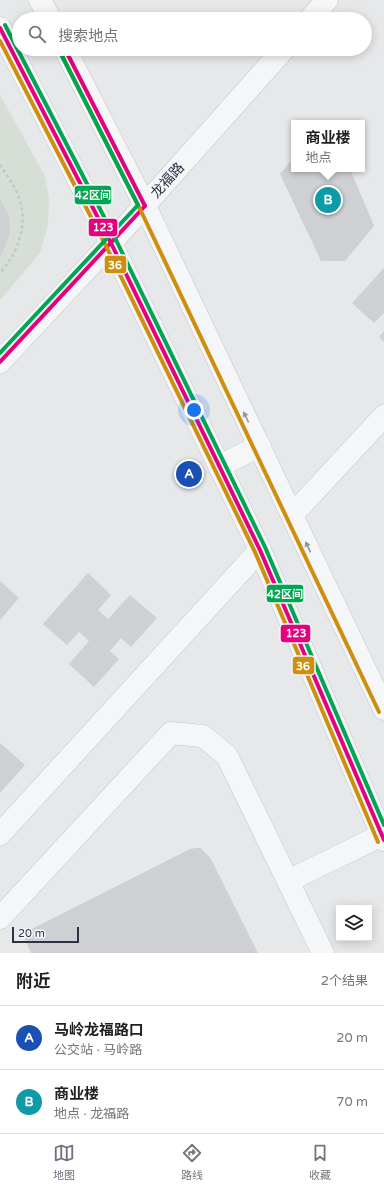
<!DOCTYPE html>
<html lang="zh">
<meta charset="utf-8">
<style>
:root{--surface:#fff;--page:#f6f6f6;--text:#202124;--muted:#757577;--line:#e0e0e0;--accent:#6c737f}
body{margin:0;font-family:"Varela Round","Noto Sans SC",sans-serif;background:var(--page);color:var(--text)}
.controls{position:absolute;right:12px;bottom:12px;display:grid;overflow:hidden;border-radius:0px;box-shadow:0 2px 10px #0003}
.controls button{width:36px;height:36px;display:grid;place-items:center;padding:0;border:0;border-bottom:1px solid var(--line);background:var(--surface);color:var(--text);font:20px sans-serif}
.scale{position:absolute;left:12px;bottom:10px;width:67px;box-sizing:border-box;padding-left:4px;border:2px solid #2b3445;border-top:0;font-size:11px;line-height:14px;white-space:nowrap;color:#2b3445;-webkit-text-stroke:3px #f4f6f9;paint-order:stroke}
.you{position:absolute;left:194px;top:410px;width:14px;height:14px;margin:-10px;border:3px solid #fff;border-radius:50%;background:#1a73e8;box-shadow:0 0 0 6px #1a73e833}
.badge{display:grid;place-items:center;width:26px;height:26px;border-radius:50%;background:var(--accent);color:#fff;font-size:13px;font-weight:700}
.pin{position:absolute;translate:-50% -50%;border:2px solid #fff;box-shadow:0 1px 4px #0006}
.popup{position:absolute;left:291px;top:120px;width:74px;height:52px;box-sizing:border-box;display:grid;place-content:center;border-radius:0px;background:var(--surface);filter:drop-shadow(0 1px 3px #0005);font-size:13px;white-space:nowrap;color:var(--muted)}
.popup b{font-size:15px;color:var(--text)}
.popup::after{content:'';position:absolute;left:50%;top:100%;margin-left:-8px;border:8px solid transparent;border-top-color:var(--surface)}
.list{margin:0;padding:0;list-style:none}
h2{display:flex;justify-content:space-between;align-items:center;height:52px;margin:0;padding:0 16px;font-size:17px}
h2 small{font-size:13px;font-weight:400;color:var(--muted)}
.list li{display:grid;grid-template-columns:26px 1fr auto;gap:12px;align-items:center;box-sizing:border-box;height:64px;padding:0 16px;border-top:1px solid var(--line)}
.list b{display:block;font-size:15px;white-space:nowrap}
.list p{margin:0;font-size:13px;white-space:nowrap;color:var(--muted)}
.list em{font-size:13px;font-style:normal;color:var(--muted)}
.icon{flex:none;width:22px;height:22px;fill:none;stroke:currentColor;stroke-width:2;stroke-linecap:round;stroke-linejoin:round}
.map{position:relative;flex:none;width:384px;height:953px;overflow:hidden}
.search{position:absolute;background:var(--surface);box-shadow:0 2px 10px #0003;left:12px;right:12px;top:12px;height:44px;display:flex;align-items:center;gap:10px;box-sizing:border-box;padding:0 14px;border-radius:22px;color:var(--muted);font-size:15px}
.sheet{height:180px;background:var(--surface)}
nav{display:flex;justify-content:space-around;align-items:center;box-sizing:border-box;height:56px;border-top:1px solid var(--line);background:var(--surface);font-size:11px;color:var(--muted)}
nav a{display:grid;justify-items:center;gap:2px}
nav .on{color:var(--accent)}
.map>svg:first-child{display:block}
.green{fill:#d6ded6}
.building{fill:#ced0d3}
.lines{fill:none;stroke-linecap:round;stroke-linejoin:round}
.minor-casing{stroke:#c4c6c8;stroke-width:23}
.path{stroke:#c5c6ca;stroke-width:2.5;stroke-dasharray:3 3;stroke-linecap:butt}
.minor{stroke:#f5f6f7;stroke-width:22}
.bus-1-casing{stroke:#f4f6f9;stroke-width:7}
.bus-2-casing{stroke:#f4f6f9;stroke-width:7}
.bus-3-casing{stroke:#f4f6f9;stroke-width:7}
.bus-1{stroke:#e5007d;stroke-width:4}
.bus-2{stroke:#ce8f0e;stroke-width:4}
.bus-3{stroke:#00a651;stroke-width:4}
.oneway{fill:#90959e}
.labels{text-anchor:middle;stroke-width:3;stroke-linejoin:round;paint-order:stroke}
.street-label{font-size:14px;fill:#2b3445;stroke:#f4f6f9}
.line-badge{stroke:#f4f6f9;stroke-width:1.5}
.badge-label{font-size:11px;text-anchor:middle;font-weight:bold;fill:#fff}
</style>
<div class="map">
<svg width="384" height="953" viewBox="0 0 384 953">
<rect width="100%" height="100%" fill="#e6e8ea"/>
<polygon class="green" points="0,95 45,176 49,198 48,225 40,253 0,300"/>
<g class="building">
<polygon points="294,158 294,169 350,169 374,226 345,261 321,261 280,174"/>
<polygon points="0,199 9,216 10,232 6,245 0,256"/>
<polygon points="384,268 384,313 374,323 352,303"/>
<polygon points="384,331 384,342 379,337"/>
<polygon points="88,573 111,595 98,610 108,619 130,595 157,618 131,647 121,638 110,651 119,659 94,687 69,664 89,641 79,632 67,645 43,624"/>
<polygon points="0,581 19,598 0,620"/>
<polygon points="0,743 25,765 0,793"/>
<polygon points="196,848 201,848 211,859 258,953 31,953 25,940 26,934 30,930 190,849"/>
</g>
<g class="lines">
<defs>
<g id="minor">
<polyline points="40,0 50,19"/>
<polyline points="310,19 327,0"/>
<polyline points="0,28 111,243 260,550 384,840"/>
<polyline points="65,49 145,206 384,709"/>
<polyline points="0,362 111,243 284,49"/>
<polyline points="219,466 260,446"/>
<polyline points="293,514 384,416"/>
<polyline points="0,834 260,550"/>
<polyline points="288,881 382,835"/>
<polyline points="0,918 171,733 203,736 227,756 323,953"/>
</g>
</defs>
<use href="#minor" class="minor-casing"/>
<path class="path" d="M0,165c6,9 14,19 18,30 11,27 1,57 -18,78"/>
<use href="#minor" class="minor"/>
<defs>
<g id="bus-1">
<polyline points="0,28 111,243 260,550 384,840"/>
<polyline points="65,49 145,206"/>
<polyline points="0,362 145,206"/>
</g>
<g id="bus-2">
<polyline points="0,41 106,246 255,552 378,842"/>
<polyline points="60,52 140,209 379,712"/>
</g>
<g id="bus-3">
<polyline points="5,25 116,240 265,547 384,825"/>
<polyline points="0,353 138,205 60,52"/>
</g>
</defs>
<use href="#bus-1" class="bus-1-casing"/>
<use href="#bus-2" class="bus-2-casing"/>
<use href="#bus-3" class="bus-3-casing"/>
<use href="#bus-1" class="bus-1"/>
<use href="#bus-2" class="bus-2"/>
<use href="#bus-3" class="bus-3"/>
</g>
<defs><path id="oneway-solid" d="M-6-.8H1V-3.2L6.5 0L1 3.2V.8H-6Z"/></defs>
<g class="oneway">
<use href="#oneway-solid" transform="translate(246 417) rotate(-116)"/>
<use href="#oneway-solid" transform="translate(308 547) rotate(-115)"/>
</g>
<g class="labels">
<g class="street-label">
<text transform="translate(167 180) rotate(-48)" y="5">龙福路</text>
</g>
</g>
<g class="line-badge">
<rect x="74" y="185" width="38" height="20" rx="4" fill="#00a651"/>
<rect x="88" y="218" width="30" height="19" rx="4" fill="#e5007d"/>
<rect x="104" y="255" width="23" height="19" rx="4" fill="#ce8f0e"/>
<rect x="266" y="584" width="38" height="19" rx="4" fill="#00a651"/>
<rect x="280" y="624" width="31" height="19" rx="4" fill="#e5007d"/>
<rect x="292" y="656" width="23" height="19" rx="4" fill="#ce8f0e"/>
</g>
<g class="badge-label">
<text x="93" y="199">42区间</text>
<text x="103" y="231">123</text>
<text x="115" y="269">36</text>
<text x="285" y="598">42区间</text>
<text x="296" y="637">123</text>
<text x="303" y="670">36</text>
</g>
</svg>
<div class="controls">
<button><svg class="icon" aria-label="layers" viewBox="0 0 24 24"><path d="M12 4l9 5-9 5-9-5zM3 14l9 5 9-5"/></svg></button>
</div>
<div class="scale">20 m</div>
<div class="you"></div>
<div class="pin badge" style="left:189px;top:474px;background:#1a4fb4">A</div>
<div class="pin badge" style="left:328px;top:200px;background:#0f9aa8">B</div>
<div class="popup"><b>商业楼</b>地点</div>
<div class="search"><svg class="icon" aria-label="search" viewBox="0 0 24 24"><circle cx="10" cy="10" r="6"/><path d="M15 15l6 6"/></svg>搜索地点</div>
</div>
<section class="sheet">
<h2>附近<small>2个结果</small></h2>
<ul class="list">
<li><span class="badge" style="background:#1a4fb4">A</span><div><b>马岭龙福路口</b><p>公交站 · 马岭路</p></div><em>20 m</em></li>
<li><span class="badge" style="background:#0f9aa8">B</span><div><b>商业楼</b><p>地点 · 龙福路</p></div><em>70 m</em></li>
</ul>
</section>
<nav>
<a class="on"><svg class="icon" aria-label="map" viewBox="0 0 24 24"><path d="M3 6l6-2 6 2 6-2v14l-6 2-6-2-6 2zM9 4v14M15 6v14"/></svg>地图</a>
<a><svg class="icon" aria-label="directions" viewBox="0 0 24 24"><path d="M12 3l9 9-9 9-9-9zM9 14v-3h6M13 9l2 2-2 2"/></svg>路线</a>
<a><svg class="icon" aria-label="saved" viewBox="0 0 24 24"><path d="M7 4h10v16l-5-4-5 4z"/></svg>收藏</a>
</nav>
